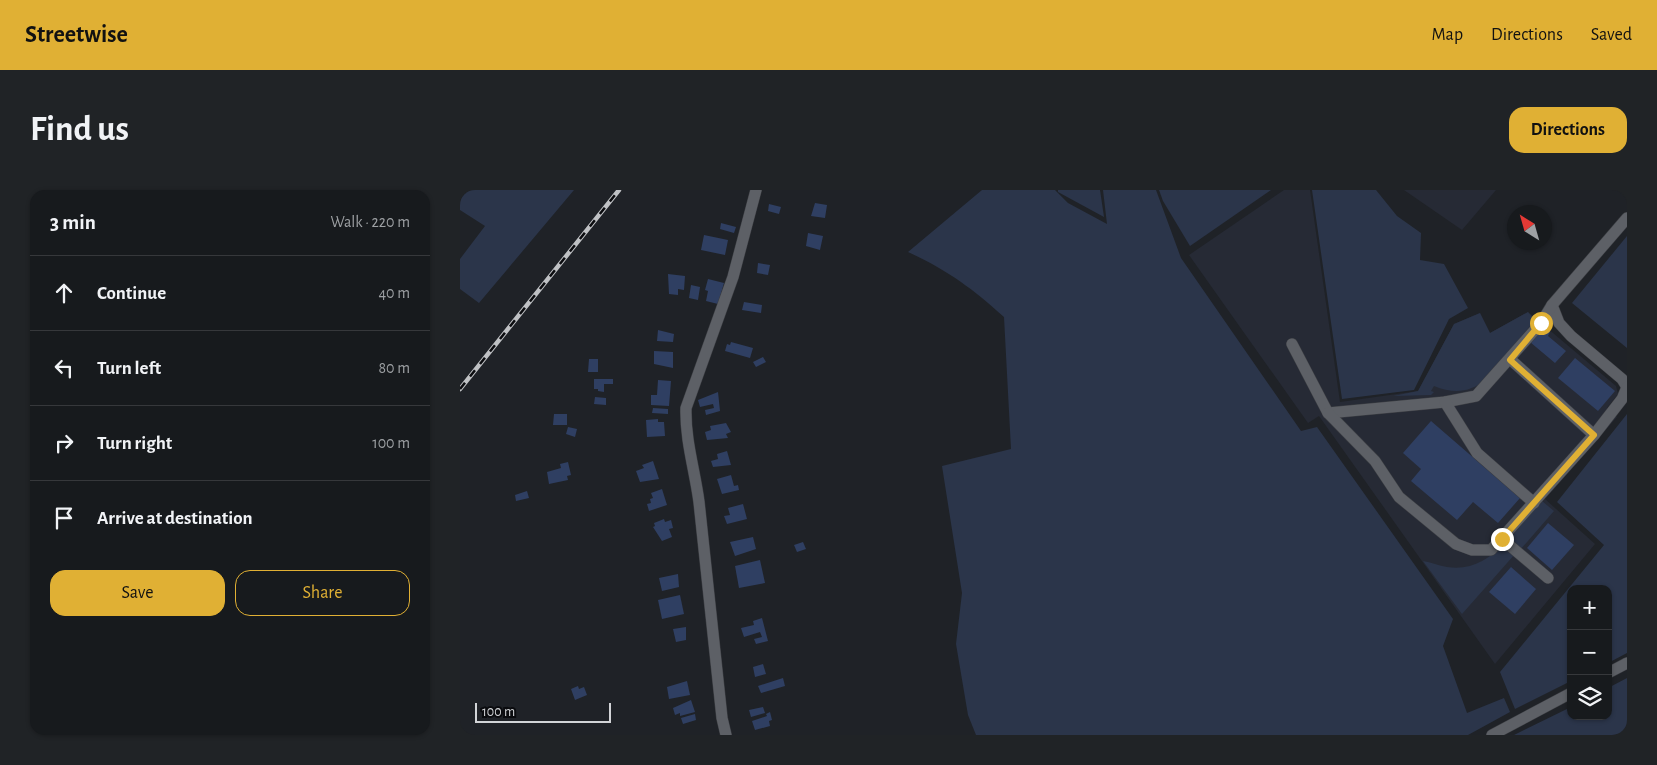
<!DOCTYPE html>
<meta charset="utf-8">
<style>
:root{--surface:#171a1d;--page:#202326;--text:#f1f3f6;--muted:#9ea1a4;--line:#36383b;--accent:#e0b034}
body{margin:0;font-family:"Alegreya Sans",sans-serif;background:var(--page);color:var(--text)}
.controls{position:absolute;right:15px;bottom:15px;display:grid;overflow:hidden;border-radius:10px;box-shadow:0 1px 4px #0004}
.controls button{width:45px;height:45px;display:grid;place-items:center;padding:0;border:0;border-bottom:1px solid var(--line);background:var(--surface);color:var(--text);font:25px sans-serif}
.compass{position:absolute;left:1047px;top:15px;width:45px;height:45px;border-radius:50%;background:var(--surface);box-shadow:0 1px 4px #0004;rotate:323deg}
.scale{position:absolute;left:15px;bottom:12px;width:136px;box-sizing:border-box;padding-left:5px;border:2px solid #d2d4d7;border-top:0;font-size:14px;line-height:18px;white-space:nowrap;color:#d2d4d7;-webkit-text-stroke:4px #0a0b0e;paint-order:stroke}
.stop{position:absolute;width:15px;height:15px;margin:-11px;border:4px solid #e0b034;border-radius:50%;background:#fff}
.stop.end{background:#e0b034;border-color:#fff;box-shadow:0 1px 5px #0008}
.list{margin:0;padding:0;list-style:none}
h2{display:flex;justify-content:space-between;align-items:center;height:65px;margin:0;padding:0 20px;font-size:21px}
h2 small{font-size:16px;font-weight:400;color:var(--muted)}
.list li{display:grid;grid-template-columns:32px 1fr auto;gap:15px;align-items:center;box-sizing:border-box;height:75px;padding:0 20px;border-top:1px solid var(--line)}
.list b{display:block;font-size:19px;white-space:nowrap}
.list em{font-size:16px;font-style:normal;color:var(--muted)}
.actions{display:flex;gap:10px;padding:15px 20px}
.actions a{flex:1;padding:11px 0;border:1px solid var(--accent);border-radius:15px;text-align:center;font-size:18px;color:var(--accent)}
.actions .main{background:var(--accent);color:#111}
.icon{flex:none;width:28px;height:28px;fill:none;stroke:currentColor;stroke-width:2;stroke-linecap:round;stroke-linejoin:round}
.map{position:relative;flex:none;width:1167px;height:545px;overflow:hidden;border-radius:15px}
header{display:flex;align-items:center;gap:30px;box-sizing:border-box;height:70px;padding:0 25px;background:var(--accent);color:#111}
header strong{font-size:24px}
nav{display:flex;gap:28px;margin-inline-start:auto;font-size:18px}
.intro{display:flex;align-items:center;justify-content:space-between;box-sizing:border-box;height:120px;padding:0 30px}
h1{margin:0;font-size:35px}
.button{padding:12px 22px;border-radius:15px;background:var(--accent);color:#111;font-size:18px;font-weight:700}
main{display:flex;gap:30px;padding:0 30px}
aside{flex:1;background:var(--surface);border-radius:15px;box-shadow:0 1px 4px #0004}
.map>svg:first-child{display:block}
.built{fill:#262a35}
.green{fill:#2b354a}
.building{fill:#2f3f62}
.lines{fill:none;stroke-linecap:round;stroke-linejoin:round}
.minor-casing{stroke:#3d3f44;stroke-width:12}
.minor{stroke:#5d6066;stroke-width:11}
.rail-casing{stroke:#bfc1c4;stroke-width:4.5}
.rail{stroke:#0a0b0e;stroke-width:2.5;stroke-dasharray:8;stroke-linecap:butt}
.route{stroke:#e0b034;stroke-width:6}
</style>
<header>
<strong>Streetwise</strong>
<nav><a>Map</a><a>Directions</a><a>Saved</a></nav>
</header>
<div class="intro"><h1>Find us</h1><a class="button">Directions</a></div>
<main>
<aside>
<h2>3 min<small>Walk · 220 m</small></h2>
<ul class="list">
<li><svg class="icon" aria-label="ahead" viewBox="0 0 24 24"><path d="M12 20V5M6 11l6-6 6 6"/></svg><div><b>Continue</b></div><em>40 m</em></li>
<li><svg class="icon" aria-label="left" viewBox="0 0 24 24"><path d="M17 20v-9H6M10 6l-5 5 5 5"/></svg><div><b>Turn left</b></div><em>80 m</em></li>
<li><svg class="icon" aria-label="right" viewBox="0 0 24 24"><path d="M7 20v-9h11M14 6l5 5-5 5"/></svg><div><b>Turn right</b></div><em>100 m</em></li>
<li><svg class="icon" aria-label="arrive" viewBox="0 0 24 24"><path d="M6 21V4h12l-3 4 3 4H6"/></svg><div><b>Arrive at destination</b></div></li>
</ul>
<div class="actions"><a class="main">Save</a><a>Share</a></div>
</aside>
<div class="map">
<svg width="1167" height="545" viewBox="0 0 1167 545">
<rect width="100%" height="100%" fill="#1f2227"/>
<g class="built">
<polygon points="824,0 850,0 880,212 958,201 994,134 1020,123 1030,143 1068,122 1156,196 1158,204 1147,218 1157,227 1085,309 1135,354 1035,474 859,226 848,233 729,65"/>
<polygon points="944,0 1036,0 1002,40"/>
</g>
<g class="green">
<polygon points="0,0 114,0 19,113 0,99 0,69 25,36 0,20"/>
<path d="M522,0h73l13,13 39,21 -4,-34h53l25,68 120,173 16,-4 136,192 -10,27 24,67 37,-15 6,14 -42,23h-492l-8,-20 -12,-71 6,-51 -20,-127 69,-17 -7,-132c-32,-29 -57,-47 -96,-65z"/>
<polygon points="598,0 640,0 644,27 598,2"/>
<polygon points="699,0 811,0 730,56 703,11"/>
<polygon points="852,0 916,0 937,26 961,43 960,70 984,74 1008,118 989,129 954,200 882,209"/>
<polygon points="1167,46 1167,158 1112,113"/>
<path d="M1068,122l7,8 -48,59c-18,14 -33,15 -53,7l-3,5 3,1 -3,3 -38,1 25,-5 36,-67 26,-11 10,20z"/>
<polygon points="1167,224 1167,463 1148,473 1148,399 1111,399 1111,491 1055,519 1040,482 1144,355 1097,312"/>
<polygon points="1082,311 1094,321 1060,360 1048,350"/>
<path d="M1044,355l11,9 -53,60 -39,-53c8,1 16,5 24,6 24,4 41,-8 57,-22z"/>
<polygon points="1167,488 1167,545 1054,545 1111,517 1111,526 1148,526 1148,498"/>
</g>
<g class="building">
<polygon points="355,13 367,15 365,28 351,26"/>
<polygon points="309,14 321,17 319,24 308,21"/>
<polygon points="261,33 276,37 274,43 260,39"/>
<polygon points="348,43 363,46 360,60 346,56"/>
<polygon points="244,45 268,50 265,65 241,60"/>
<polygon points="298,73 310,75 308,85 297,83"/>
<polygon points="208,84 225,86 224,100 218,99 218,105 209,104"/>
<polygon points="248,89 264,93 258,114 246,111 248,101 245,100"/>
<polygon points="231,95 240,97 238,110 229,108"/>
<polygon points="284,112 302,115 301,123 282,120"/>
<polygon points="1083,136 1090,142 1088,146 1106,161 1095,173 1070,152"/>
<polygon points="198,140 214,144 213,152 197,151"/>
<polygon points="271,152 293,158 290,168 265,161 267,154 270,155"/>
<polygon points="194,161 213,162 213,178 194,174"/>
<polygon points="303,167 306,172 296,177 293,172"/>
<polygon points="1115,168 1155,201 1138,221 1098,188"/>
<polygon points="129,169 138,169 138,182 128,182"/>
<polygon points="134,189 153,189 153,194 144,194 144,202 138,201 138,199 134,199"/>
<polygon points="198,190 211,191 209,216 191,215 191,205 197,205"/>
<polygon points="258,202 260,221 246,225 245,220 254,218 253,214 240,217 238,210"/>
<polygon points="135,207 146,208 146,215 134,214"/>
<polygon points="193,218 208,219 208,224 192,223"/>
<polygon points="94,224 107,224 107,235 93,235"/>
<polygon points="198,229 198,232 204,232 205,246 187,247 186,230"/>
<polygon points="971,231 1060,308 1038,333 1013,312 997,330 951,291 961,279 943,263"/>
<polygon points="266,233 271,242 266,244 268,248 247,250 245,242 251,240 250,236"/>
<polygon points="108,237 117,239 115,247 106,244"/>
<polygon points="267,261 271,275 253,277 251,271 258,269 257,264"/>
<polygon points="193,271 199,289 180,292 176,281 184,278 182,275"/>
<polygon points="108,272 111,285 107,286 108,290 89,294 87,282 101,278 100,274"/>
<polygon points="271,285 274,296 278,295 279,300 262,304 257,289"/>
<polygon points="202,299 207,315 189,321 187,314 191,313 190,309 193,308 191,303"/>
<polygon points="67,301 69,308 56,311 55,305"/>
<polygon points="283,314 287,329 267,334 264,326 270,325 268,318"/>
<polygon points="204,329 205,332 211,330 213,338 209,339 212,347 202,351 193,337 195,336 194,333"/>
<polygon points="1088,333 1114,355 1092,380 1067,358"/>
<polygon points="293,347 296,359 275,366 270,352"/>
<polygon points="343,352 346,359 337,362 334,355"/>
<polygon points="300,370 305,393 279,398 275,376"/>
<polygon points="1051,377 1076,399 1055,424 1029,402"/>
<polygon points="218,384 219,397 202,401 199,388"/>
<polygon points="220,405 224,424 202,429 198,410"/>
<polygon points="302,428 308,451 296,454 294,449 302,447 300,442 284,447 281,438 294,435 293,431"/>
<polygon points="226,437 226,450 216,452 213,439"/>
<polygon points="303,474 306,484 295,487 293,477"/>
<polygon points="323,488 325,496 301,503 298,496"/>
<polygon points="227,491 230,505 209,509 207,497"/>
<polygon points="118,496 119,499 124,497 127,505 115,510 111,499"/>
<polygon points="231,510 235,522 220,526 220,523 215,525 213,518"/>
<polygon points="303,517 305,523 291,527 289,520"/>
<polygon points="310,522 312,530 309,531 310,536 295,540 292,531 307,526 306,524"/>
<polygon points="235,524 236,530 223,534 221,528"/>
</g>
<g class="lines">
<defs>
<g id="minor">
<polyline points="1092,115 1099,133 1111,146 1162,189 1167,197"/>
<polyline points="832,154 868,223 985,212 1016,206 1081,133 1092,115 1167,28"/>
<polyline points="985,212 1017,263 1074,313"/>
<polyline points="868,223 915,271 939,307 996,354 1012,360 1031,360 1134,245 1050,169"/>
<polyline points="1134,245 1162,209 1167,197"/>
<polyline points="1042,349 1088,388"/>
<polyline points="1148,483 1167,473"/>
<path d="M266,545l-4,-17c-8,-72 -15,-144 -23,-216 -4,-31 -14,-62 -13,-94l47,-131 23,-87"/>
<polyline points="1032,545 1111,503"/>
</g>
</defs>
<use href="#minor" class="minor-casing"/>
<use href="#minor" class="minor"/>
<defs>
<polyline id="rail" points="0,199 159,0"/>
</defs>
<use href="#rail" class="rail-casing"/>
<use href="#rail" class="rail"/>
</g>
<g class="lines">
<polyline class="route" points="1042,349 1134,245 1050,170 1081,133"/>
</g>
</svg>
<div class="controls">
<button>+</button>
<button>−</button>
<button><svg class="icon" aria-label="layers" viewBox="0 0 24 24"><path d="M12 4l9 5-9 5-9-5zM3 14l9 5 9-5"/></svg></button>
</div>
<svg class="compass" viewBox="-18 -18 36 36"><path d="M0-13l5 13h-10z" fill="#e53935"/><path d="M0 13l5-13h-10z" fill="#9ea1a4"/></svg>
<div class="scale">100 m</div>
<div class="stop" style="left:1081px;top:133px"></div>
<div class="stop end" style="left:1042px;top:349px"></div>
</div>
</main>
